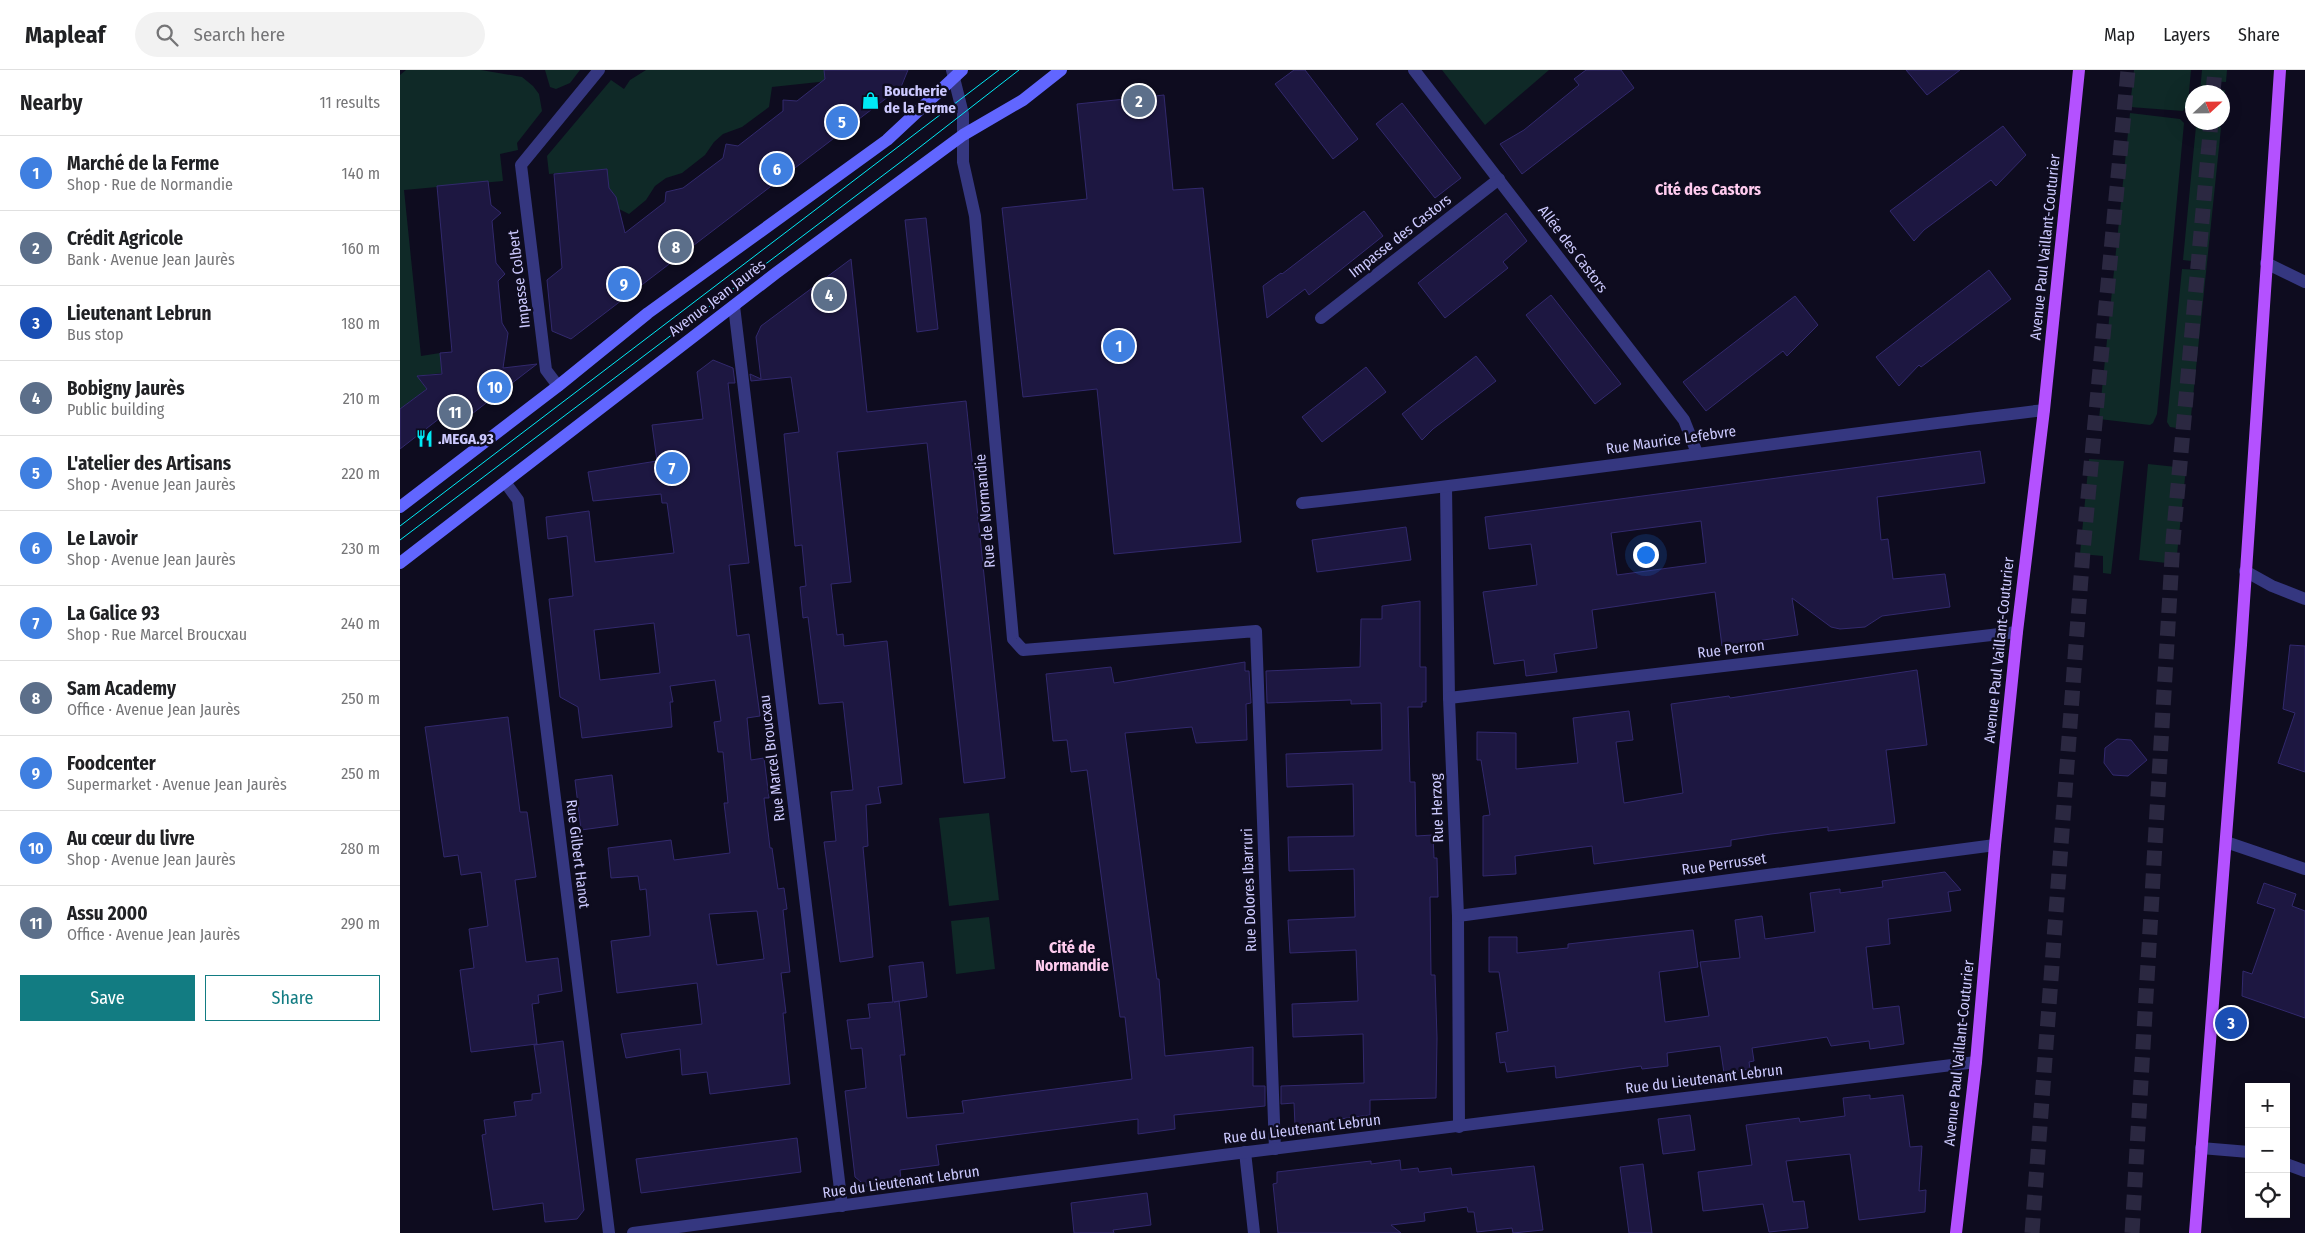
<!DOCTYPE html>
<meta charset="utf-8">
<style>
:root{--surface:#fff;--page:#f2f2f2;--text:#202124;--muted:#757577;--line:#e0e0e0;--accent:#127c82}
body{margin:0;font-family:"Fira Sans Condensed",sans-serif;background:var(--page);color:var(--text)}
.controls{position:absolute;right:15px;bottom:15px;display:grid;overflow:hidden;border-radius:0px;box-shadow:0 5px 20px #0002}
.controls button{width:45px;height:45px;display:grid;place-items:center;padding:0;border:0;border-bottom:1px solid var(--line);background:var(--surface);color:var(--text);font:25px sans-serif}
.compass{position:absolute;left:1785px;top:15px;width:45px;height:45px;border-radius:50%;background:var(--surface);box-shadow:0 5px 20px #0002;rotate:68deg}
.you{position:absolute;left:1245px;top:484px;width:18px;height:18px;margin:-12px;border:4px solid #fff;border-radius:50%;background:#1a73e8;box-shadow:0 0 0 8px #1a73e833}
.badge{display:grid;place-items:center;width:32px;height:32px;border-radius:50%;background:var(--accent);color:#fff;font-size:16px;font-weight:700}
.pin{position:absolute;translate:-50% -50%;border:2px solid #fff;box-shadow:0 1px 5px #0006}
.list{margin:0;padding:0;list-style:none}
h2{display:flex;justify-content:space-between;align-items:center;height:65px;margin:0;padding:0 20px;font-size:21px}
h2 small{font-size:16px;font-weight:400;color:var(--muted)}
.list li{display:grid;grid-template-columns:32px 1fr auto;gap:15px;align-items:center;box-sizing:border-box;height:75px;padding:0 20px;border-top:1px solid var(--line)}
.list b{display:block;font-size:19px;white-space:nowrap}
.list p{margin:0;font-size:16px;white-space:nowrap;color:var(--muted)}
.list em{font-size:16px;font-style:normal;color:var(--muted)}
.actions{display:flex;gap:10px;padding:15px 20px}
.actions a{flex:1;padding:11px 0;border:1px solid var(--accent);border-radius:0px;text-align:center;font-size:18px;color:var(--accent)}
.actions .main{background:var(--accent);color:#fff}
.icon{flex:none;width:28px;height:28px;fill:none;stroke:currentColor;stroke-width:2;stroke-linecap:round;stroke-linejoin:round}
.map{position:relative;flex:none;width:1905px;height:1163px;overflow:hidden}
header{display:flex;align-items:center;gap:30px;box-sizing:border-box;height:70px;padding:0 25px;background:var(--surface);border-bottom:1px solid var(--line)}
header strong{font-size:24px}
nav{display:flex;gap:28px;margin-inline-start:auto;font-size:18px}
.search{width:350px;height:45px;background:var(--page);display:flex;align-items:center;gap:12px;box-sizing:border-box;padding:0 18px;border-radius:28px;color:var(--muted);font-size:19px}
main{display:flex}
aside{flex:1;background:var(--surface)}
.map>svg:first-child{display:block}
.green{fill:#0f2927}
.building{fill:#1d1741;stroke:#32296d;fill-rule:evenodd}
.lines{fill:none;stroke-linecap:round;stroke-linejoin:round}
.highway-tunnel{stroke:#2b2841;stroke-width:15;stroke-dasharray:15 8;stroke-linecap:butt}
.street{stroke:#353780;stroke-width:12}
.secondary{stroke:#6166ff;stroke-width:12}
.primary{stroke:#b451ff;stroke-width:12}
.tram{stroke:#00ebf5;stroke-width:1}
.labels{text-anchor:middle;stroke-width:5;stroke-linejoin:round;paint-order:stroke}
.poi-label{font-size:15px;font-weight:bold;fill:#cdcaff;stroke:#0e0c1f;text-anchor:start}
.street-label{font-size:15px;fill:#cdcaff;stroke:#0e0c1f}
.neighbourhood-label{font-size:16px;font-weight:bold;fill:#ffccef;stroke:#0e0c1f}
</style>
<header>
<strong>Mapleaf</strong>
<div class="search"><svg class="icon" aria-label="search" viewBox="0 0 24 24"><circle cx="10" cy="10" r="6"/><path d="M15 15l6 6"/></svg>Search here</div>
<nav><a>Map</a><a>Layers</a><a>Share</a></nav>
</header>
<main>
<aside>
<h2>Nearby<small>11 results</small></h2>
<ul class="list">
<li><span class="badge" style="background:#3f7fe0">1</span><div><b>Marché de la Ferme</b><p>Shop · Rue de Normandie</p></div><em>140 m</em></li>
<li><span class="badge" style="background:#5c6f8a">2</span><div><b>Crédit Agricole</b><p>Bank · Avenue Jean Jaurès</p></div><em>160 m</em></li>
<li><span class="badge" style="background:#1a4fb4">3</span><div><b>Lieutenant Lebrun</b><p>Bus stop</p></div><em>180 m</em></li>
<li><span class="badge" style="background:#5c6f8a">4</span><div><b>Bobigny Jaurès</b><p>Public building</p></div><em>210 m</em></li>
<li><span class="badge" style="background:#3f7fe0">5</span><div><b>L'atelier des Artisans</b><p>Shop · Avenue Jean Jaurès</p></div><em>220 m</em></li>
<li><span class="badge" style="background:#3f7fe0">6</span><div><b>Le Lavoir</b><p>Shop · Avenue Jean Jaurès</p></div><em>230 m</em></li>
<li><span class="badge" style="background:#3f7fe0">7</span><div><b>La Galice 93</b><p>Shop · Rue Marcel Broucxau</p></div><em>240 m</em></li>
<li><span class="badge" style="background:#5c6f8a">8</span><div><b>Sam Academy</b><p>Office · Avenue Jean Jaurès</p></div><em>250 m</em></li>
<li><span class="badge" style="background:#3f7fe0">9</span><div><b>Foodcenter</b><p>Supermarket · Avenue Jean Jaurès</p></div><em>250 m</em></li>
<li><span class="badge" style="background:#3f7fe0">10</span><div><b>Au cœur du livre</b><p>Shop · Avenue Jean Jaurès</p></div><em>280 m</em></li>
<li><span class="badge" style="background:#5c6f8a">11</span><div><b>Assu 2000</b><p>Office · Avenue Jean Jaurès</p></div><em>290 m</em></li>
</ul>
<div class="actions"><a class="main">Save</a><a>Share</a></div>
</aside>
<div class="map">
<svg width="1905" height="1163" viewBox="0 0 1905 1163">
<rect width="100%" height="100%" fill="#0e0c1f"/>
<g class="green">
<polygon points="6,0 81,0 122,7 133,16 139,24 142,41 117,73 118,80 100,84 103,111 4,120 21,286 40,283 42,303 17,306 27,319 0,339 0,5"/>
<polygon points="145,0 180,0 170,13 156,19 150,17"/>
<polygon points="246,0 446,0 447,9 372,17 369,37 342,57 323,64 314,72 305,85 282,103 266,108 255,116 246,130 229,144 213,136 209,123 206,99 149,104 147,86 211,10 224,19 230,10"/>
<polygon points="1042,0 1149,0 1085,55"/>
<polygon points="1734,0 1791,0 1788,33 1783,41 1730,37"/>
<polygon points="1802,0 1827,0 1826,12 1808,11 1807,19 1825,20 1823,41 1822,22 1800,22"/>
<polygon points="1730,43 1780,49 1784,53 1757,344 1753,353 1750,355 1699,349"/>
<polygon points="1802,52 1817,53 1821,58 1790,356 1784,359 1770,357 1767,352 1782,199 1800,200 1800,192 1783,190 1796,56"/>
<polygon points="1689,389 1724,391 1711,504 1703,503 1703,486 1680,484"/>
<polygon points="1748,394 1786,398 1776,494 1739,490"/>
<polygon points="589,743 599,830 549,836 539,748"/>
<polygon points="589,847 595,899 556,904 551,851"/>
</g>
<g class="building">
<polygon points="424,0 508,0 501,17 171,269 152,261 147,210 162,198 154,104 207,99 209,118 216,127 225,163 265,132 266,122 283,118 323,88 326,74 338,76 383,41 383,30 397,31 425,9"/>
<polygon points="894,0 905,0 958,69 933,89 875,14"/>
<polygon points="1186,0 1221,0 1234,18 1122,104 1100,74 1124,60 1179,15 1174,9"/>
<polygon points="1506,0 1560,0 1527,25"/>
<polygon points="764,25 773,120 803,118 841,472 714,484 697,319 623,327 602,138 687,129 677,34"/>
<polygon points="1002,33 1061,108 1035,128 976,54"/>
<polygon points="1603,56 1626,85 1596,116 1591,110 1524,160 1514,171 1490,141"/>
<polygon points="88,111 91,135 101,143 92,151 96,193 105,204 98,211 102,253 108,263 103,298 137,294 51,360 49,341 0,379 0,339 27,319 17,306 42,304 40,283 52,282 37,116"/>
<polygon points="964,141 983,166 909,225 905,219 867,248 863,216 881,203 882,204"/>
<polygon points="1106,143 1127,171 1103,192 1108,198 1045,248 1018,213"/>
<polygon points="526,148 538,259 517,262 505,150"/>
<polygon points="451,189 467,342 566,331 605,708 564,713 527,373 437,382 451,512 431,514 437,565 443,564 444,576 487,571 502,714 478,717 481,733 466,735 468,776 463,777 473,887 440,892 424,772 436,771 431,722 453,720 443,632 419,634 408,547 403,548 400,517 406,516 402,475 395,476 384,364 399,362 391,307 351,311 350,304 361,309 356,267 361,256"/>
<polygon points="1589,200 1611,229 1521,297 1519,295 1499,316 1476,287"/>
<polygon points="1151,225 1221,314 1195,334 1126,245"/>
<polygon points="1395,226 1418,255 1387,286 1383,281 1306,341 1283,312"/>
<polygon points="1076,286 1096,311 1033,359 1022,370 1002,344"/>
<path d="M313,290l20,8 2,15h-7l21,180 -20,2 8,71 12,-2 11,82 -13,2 4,42 13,-2 5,40h-5l6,50h2l6,41 6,-1 3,21 -4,1 7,62 -9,1 5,40h-3l7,71 -80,10 -3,-22 -25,3 -2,-26 -54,9 -5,-24 81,-10 -5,-41 -80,10 -6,-52 39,-5v-4l-4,-43 -6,1 -2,-14 -27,2 -3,-30 63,-8 3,20 56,-7 -6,-50h4l-5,-51h-5l-4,-30 7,-1 -6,-41 -45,6 3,16h-3l2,25 -90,11 -4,-31 -18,-10 -11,-98 24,-3 -6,-60 -19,3 -2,-22 43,-6 6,51 79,-9 -7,-50h-5l-1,-9 -68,7 -5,-29 69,-11 -5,-36 51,-6 -6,-47zM254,553l6,50 -60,7 -6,-50zM357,841l7,48 -47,6 -8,-51z"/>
<polygon points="966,297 986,322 922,372 902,347"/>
<path d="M1580,381l5,32 -108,14 4,43 7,-1 5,40 52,-5 5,33 -68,9 -17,11 -25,2 -9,-2 -39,-29 6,37 -76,11 -7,-54 -123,18 5,38 -43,6 3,18 -31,4 -2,-16 -30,4 -11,-72 54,-7 -6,-41 -42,5 -4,-32zM1301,451l5,42 -89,12 -6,-42z"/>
<polygon points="1006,457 1011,490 917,502 912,470"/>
<polygon points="1020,531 1020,597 1026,597 1026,632 1022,632 1022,637 1008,637 1010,712 1015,712 1016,766 1033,765 1034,788 1037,788 1038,827 1030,827 1031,905 1035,905 1037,968 1036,1028 970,1030 970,1045 895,1055 894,1033 881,1034 881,1016 964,1013 963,964 893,967 892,934 958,931 956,880 890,883 888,850 955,847 954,799 889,801 888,767 954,766 953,714 887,717 886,684 982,680 981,633 951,634 951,630 867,633 866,601 960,597 961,549 982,549 982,536"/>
<polygon points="1890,575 1905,576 1905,702 1878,693 1895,643 1883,639"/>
<polygon points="845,592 845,601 849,601 851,633 846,634 847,670 796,673 792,657 725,663 757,909 759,909 765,986 853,977 853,1016 865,1016 865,1036 774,1045 775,1059 738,1064 738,1049 536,1075 539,1095 500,1100 501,1111 466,1116 455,1107 445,1021 466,1018 462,978 451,979 447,950 470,948 468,934 493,932 489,896 523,892 527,927 494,932 499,931 505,985 500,985 507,1048 564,1043 562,1031 732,1009 725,947 720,947 687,700 671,702 667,670 653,671 646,604 711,597 714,613"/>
<polygon points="1517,600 1527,675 1486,680 1495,753 1428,761 1428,757 1371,764 1331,770 1331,776 1194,794 1192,776 1115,786 1116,804 1083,806 1083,746 1090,745 1081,690 1077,690 1077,662 1116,663 1116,699 1178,693 1173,648 1229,641 1233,670 1216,672 1224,733 1283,723 1271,634 1329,626 1330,628"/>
<polygon points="108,647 120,742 127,742 136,807 115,810 126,892 158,888 162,921 138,925 139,933 132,934 137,974 71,982 60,900 74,898 69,859 88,856 81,802 61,805 58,785 44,787 25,657"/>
<polygon points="1717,669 1731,670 1747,690 1728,706 1713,705 1704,693 1705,678"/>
<polygon points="212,705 218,755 181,760 175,710"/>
<polygon points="1545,802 1561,820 1548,822 1551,841 1488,849 1490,874 1466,877 1473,939 1499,936 1504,974 1470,979 1469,971 1431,976 1427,967 1352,978 1354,991 1349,992 1350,999 1324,1003 1320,976 1267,983 1268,996 1242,999 1241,996 1156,1008 1155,996 1107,1002 1105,992 1100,993 1096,963 1108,961 1099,902 1089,902 1089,867 1117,867 1117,883 1168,878 1168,874 1293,860 1298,897 1259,902 1265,952 1309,946 1300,892 1340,888 1335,850 1362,846 1365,869 1415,862 1410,823 1440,819 1440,823 1483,817 1482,811"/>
<polygon points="1864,813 1896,824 1892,836 1905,841 1905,948 1842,926 1843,901 1852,904 1875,839 1857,833"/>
<polygon points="163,971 184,1140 177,1149 145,1152 143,1133 93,1140 82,1065 86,1064 84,1050 116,1046 114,1032 132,1030 132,1024 141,1023 134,975"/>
<polygon points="1470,1025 1470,1029 1503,1025 1510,1077 1522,1076 1519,1121 1526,1120 1525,1142 1459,1150 1450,1084 1386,1091 1393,1132 1404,1131 1408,1158 1369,1162 1363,1134 1303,1141 1298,1102 1352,1095 1346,1055 1399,1048 1400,1052 1445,1046 1443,1028"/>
<polygon points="1290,1045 1295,1080 1263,1084 1258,1049"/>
<polygon points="397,1068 401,1102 241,1123 236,1089"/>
<polygon points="1000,1090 1001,1100 1018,1098 1019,1102 1051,1098 1052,1105 1134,1096 1143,1160 1113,1163 1112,1158 1077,1162 1074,1142 1068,1142 1067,1137 1024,1143 1025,1151 991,1155 1001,1163 878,1163 873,1114 877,1113 877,1102 971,1091 971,1094"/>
<polygon points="1243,1094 1252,1163 1229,1163 1220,1097"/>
<polygon points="747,1123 751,1155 713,1160 714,1163 674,1163 671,1133"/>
</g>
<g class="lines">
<g class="highway-tunnel">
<polyline points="1813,22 1815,0"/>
<polyline points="1632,1163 1683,481 1728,0"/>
<polyline points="1732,1163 1773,471 1811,52"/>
</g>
<g class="street">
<polyline points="552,0 563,44 563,92 575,146 613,569 623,580 856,561 875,1079"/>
<polyline points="1014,0 1284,350 1297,383"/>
<polyline points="1866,193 1905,212"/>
<polyline points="334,236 442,1136"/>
<polyline points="921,248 1099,109"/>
<polyline points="158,316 146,300 121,95 199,0"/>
<polyline points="105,412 118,430 209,1163"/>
<polyline points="1046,417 1049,628 1058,846 1059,1057"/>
<path d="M902,433c248,-27 494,-64 742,-93"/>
<polyline points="1845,501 1872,516 1905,529"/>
<polyline points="1049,628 1617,562"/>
<polyline points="1826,772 1905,799"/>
<polyline points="1058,846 1595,775"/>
<polyline points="1801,1078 1849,1082"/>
<polyline points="845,1082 854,1163"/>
<polyline points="1886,1094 1905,1101"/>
<polyline points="233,1163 823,1085 1576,992"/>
</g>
<g class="secondary">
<polyline points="0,437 158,316 248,243 487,70 562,0"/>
<polyline points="0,493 376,203 563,65 623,30 661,0"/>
</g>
<g class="primary">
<polyline points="1556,1163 1576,992 1595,775 1617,562 1644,340 1679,0"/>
<polyline points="1795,1163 1841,575 1880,0"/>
</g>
<g class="tram">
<polyline points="0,456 599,0"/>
<polyline points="0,470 502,91 619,0"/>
</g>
</g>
<defs>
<symbol id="shop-bare" viewBox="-9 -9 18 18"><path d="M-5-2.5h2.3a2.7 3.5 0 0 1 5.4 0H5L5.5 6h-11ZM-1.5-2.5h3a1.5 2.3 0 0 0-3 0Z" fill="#00ebf5" stroke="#0e0c1f" stroke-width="2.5" paint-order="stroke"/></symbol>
<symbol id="restaurant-bare" viewBox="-9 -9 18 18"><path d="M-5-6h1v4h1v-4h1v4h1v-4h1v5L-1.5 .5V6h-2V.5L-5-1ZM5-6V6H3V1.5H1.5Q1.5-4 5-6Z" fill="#00ebf5" stroke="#0e0c1f" stroke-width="2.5" paint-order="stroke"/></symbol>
</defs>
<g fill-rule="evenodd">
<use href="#shop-bare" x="458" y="18" width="25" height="25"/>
<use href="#restaurant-bare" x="12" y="356" width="25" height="25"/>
</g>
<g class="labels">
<g class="poi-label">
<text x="484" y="26">Boucherie<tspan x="484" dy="17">de la Ferme</tspan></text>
<text x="38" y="374">.MEGA.93</text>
</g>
<g class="street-label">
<text transform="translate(1000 166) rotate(-38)" y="5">Impasse des Castors</text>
<text transform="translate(1645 177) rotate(-84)" y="5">Avenue Paul Vaillant-Couturier</text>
<text transform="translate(1173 179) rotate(53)" y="5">Allée des Castors</text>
<text transform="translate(119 209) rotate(-97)" y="5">Impasse Colbert</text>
<text transform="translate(317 228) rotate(-37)" y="5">Avenue Jean Jaurès</text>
<text transform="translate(1271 370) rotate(-8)" y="5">Rue Maurice Lefebvre</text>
<text transform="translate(585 441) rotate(-95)" y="5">Rue de Normandie</text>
<text transform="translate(1331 579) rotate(-7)" y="5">Rue Perron</text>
<text transform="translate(1599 580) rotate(-84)" y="5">Avenue Paul Vaillant-Couturier</text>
<text transform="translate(372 688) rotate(-97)" y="5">Rue Marcel Broucxau</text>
<text transform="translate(1037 738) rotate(-92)" y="5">Rue Herzog</text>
<text transform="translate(178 784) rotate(83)" y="5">Rue Gilbert Hanot</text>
<text transform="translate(1324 794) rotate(-8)" y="5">Rue Perrusset</text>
<text transform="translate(849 820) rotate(-92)" y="5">Rue Dolores Ibarruri</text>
<text transform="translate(1559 983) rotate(-84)" y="5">Avenue Paul Vaillant-Couturier</text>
<text transform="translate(1304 1009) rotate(-7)" y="5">Rue du Lieutenant Lebrun</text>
<text transform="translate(902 1059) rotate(-7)" y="5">Rue du Lieutenant Lebrun</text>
<text transform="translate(501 1112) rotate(-8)" y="5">Rue du Lieutenant Lebrun</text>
</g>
<g class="neighbourhood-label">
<text x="1308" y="125">Cité des Castors</text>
<text x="672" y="883">Cité de<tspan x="672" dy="18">Normandie</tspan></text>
</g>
</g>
</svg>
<div class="controls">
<button>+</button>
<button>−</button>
<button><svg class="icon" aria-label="locate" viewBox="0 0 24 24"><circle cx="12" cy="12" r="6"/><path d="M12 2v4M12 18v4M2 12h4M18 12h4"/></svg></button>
</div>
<svg class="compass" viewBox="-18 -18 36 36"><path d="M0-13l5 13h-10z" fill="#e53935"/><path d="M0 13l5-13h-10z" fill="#757577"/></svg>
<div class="you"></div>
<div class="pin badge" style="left:719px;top:276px;background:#3f7fe0">1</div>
<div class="pin badge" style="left:739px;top:31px;background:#5c6f8a">2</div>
<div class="pin badge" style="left:1831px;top:953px;background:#1a4fb4">3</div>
<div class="pin badge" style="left:429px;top:225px;background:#5c6f8a">4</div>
<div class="pin badge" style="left:442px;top:52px;background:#3f7fe0">5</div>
<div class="pin badge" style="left:377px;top:99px;background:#3f7fe0">6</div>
<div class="pin badge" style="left:272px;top:398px;background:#3f7fe0">7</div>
<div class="pin badge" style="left:276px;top:177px;background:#5c6f8a">8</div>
<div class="pin badge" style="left:224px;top:214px;background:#3f7fe0">9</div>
<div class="pin badge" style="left:95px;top:317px;background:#3f7fe0">10</div>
<div class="pin badge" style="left:55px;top:342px;background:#5c6f8a">11</div>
</div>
</main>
